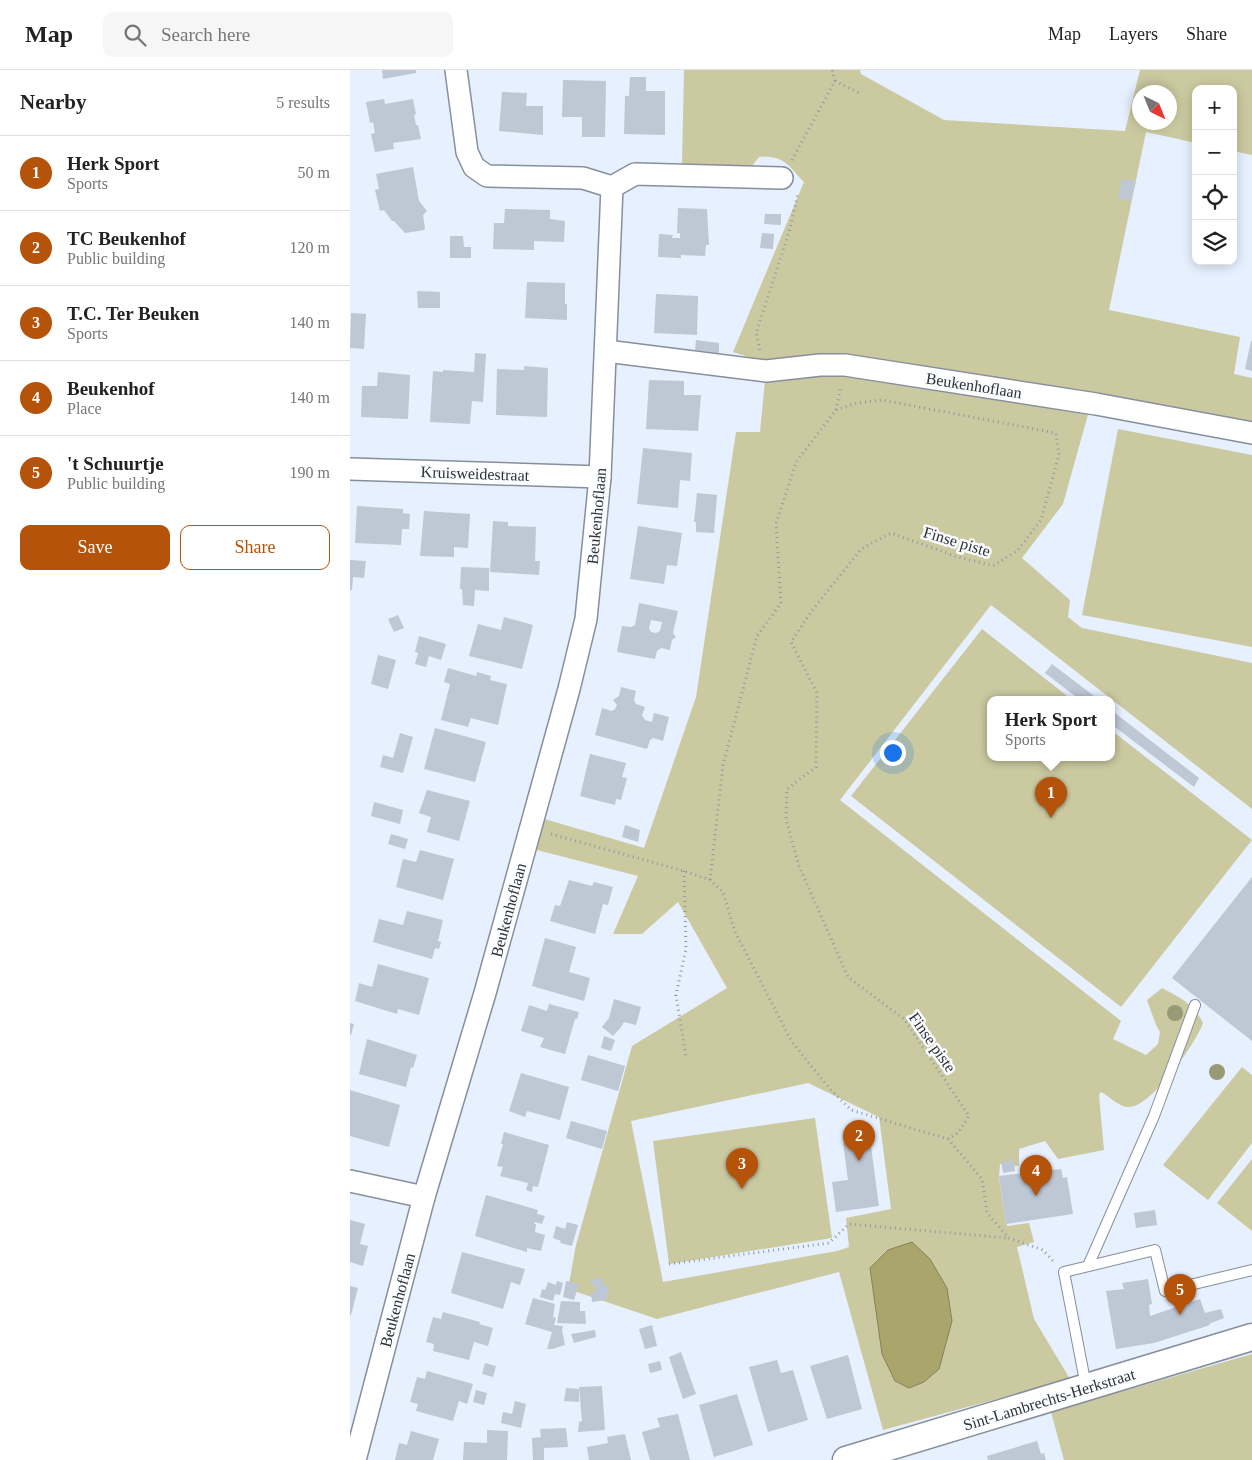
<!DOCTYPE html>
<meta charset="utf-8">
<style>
:root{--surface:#fff;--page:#f6f6f6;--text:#222;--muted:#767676;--line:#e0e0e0;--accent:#b45309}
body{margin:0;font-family:"Times New Roman",serif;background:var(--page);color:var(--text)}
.controls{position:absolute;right:15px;top:15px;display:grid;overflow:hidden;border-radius:10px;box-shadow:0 2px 12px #0003}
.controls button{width:45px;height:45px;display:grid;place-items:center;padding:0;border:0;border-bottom:1px solid var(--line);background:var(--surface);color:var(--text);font:25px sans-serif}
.compass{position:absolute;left:782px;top:15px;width:45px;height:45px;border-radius:50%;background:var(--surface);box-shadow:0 2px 12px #0003;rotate:137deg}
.you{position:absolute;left:542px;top:682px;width:18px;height:18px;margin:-12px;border:4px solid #fff;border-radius:50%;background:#1a73e8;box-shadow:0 0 0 8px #1a73e833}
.badge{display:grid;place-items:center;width:32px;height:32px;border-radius:50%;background:var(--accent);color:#fff;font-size:16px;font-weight:700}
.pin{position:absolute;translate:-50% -41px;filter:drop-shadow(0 1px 2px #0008)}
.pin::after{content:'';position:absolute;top:26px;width:18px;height:15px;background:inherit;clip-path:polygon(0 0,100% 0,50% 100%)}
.popup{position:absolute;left:637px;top:626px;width:128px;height:65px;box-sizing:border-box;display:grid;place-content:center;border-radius:10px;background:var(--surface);filter:drop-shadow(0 1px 4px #0005);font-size:16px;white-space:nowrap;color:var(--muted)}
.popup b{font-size:19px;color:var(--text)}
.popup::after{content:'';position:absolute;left:50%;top:100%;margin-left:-10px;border:10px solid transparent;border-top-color:var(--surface)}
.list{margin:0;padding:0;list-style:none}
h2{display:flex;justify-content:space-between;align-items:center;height:65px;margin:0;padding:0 20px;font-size:21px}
h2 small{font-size:16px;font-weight:400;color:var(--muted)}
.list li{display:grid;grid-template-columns:32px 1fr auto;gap:15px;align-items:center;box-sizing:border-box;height:75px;padding:0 20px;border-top:1px solid var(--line)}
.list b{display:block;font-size:19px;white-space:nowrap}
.list p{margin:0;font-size:16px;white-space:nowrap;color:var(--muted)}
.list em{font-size:16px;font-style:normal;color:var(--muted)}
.actions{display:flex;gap:10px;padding:15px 20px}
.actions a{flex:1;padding:11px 0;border:1px solid var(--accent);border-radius:10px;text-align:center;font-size:18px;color:var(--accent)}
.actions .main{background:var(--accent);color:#fff}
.icon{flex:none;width:28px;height:28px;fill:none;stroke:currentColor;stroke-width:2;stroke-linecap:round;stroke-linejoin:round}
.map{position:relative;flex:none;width:902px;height:1390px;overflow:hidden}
header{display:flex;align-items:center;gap:30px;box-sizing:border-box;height:70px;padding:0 25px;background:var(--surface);border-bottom:1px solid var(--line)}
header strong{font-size:24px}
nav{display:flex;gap:28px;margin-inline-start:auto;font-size:18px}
.search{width:350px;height:45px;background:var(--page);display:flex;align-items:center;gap:12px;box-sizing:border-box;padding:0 18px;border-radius:10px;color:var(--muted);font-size:19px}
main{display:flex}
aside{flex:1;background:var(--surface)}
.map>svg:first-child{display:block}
.green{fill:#cbc9a0;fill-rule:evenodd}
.water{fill:#aaa56a;stroke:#85825b}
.building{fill:#bec7d4;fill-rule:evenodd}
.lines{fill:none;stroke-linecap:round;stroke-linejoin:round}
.service-casing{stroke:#878f9c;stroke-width:12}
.minor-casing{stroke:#878f9c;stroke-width:24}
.tertiary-casing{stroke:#878f9c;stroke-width:29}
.path{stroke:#9299a3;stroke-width:3;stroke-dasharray:1 4;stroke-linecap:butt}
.service{stroke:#fff;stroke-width:10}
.minor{stroke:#fff;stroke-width:21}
.tertiary{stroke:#fff;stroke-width:26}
.tree{fill:#989976}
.labels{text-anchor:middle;stroke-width:5;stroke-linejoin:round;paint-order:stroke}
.street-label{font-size:16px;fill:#2e3237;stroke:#fafcff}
</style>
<header>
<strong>Map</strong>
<div class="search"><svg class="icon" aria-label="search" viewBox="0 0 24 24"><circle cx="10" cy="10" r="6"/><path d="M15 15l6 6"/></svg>Search here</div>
<nav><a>Map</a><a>Layers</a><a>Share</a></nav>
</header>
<main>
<aside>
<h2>Nearby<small>5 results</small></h2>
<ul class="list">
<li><span class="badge">1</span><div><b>Herk Sport</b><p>Sports</p></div><em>50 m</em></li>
<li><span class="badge">2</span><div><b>TC Beukenhof</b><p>Public building</p></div><em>120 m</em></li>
<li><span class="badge">3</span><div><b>T.C. Ter Beuken</b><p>Sports</p></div><em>140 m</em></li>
<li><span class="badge">4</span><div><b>Beukenhof</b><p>Place</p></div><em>140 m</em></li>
<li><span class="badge">5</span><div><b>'t Schuurtje</b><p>Public building</p></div><em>190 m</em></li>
</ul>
<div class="actions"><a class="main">Save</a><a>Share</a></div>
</aside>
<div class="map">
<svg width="902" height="1390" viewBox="0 0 902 1390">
<rect width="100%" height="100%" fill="#e6f0fe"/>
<g class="green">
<path d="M334,0h176l1,4 83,46 181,11 15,-61h112v85l-19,-4v-62h-37v54l-50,-11 -37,178 131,27 -6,37 18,4v52l-479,-65 -40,-13 71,-170c-16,-17 -20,-27 -45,-25l-8,10 -69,-3zM790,22h30v30h-30z"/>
<path d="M492,305l247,36 -26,93 -41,54 48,42 -2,17 14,11 170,35v146l-261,-204 -151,195 281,221 -8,18 33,16 12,-11 2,-12 -4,-7 -9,-25 15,-12c17,9 32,16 41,35 -7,20 -53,86 -75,84 -9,0 -19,-11 -27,-15l-2,3 5,55 -46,9 -13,-18 -26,8v17l-19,-2 -1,13 7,47 2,2 21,-3 5,19 -17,5 17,72 36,60 -187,51 -44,-158 -182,47 -89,-30 8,-44 56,-199 95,-58 -49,-86 -36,32h-29l25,-58 -105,-27 8,-31 103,30 52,-151 40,-265h24l5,-51 37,-4zM458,1013l71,34 12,92 -45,9 3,29 -12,4 -174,31 -32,-161z"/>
<polygon points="768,359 902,385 902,577 732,545"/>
<polygon points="632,559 721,629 641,629 641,687 761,687 761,660 902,770 771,937 501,726"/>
<polygon points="892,997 902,1005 902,1073 858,1130 813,1095"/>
<polygon points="465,1048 482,1168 319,1194 303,1071"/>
<polygon points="902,1089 902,1161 867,1133"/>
<polygon points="902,1284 902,1390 714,1390 701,1342"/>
</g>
<polygon class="water" points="562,1172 580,1189 597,1218 602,1251 589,1299 574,1312 559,1318 545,1311 532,1284 520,1198 538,1180"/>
<g class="building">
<polygon points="32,0 66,0 66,3 33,9"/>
<polygon points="280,7 296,7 296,21 315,21 315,65 274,64 275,26 279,26"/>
<polygon points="213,10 256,11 255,67 232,67 232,47 212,47"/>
<polygon points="152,22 177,23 176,36 193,36 193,65 149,61"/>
<polygon points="34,29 35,34 63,29 66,44 64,45 66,55 68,55 71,69 43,73 44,79 25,82 21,64 25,63 23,52 20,53 16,32"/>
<polygon points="63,97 69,131 77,141 73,145 75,158 74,160 55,163 44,151 42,151 34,140 30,141 25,120 29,119 26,104"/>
<polygon points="772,109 786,111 781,131 768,128"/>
<polygon points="328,138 357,139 359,175 356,175 355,186 331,185 331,188 308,187 309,164 323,165 322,168 330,168 330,163 327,163"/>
<polygon points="155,139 200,140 200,149 215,151 214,172 184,171 184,180 143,179 144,153 154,153"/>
<polygon points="415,144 431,144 431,155 414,154"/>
<polygon points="412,163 424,164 423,179 410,178"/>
<polygon points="100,166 113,166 114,177 121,177 121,188 100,188"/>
<polygon points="177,212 215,213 215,234 217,234 217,250 175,248"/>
<polygon points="67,221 90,222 90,238 68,238"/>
<polygon points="306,224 348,226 347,265 304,263"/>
<polygon points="1,243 16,244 14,279 0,278"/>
<polygon points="346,270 369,273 369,283 345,280"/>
<polygon points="901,271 902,271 902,301 895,299"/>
<polygon points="125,283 136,284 133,332 122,331 120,354 80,352 83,301 93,302 93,300 124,302"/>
<polygon points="174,296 198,298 197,347 146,345 147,299 174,300"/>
<polygon points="28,302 60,305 58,349 11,347 12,316 27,316"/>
<polygon points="299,310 334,311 334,325 351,325 348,361 296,359"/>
<polygon points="293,378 342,383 340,411 330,410 328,438 287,434"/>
<polygon points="347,423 367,425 364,463 346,462 346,452 344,452"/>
<polygon points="7,436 53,439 53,443 60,444 59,459 52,459 51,475 5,473"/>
<polygon points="74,441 120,444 118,478 104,477 104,487 70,486"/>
<polygon points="143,451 158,452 158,456 186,457 185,491 190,491 189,505 140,502"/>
<polygon points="288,456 332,463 327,496 317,495 314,514 280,509"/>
<polygon points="0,490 16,491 14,508 3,507 2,520 0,520"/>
<polygon points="111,497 139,498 139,521 125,520 124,536 113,535 112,519 110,519"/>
<path d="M289,533l39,8 -5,22 3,4 -4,3 -2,10 -9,-2 -4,3 -2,8 -38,-7 5,-26 9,1 4,-2zM301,550l11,2 -2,9 -4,2 -5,-1 -2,-4z"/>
<polygon points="48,545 54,558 44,562 38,549"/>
<polygon points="154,547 183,555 172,599 119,586 128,554 151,560"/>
<polygon points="69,566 96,574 91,590 79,586 76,597 65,594 68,583 65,582"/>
<polygon points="28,585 46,590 38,619 21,614"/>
<polygon points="702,594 748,629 729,629 695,603"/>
<polygon points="98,598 126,606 127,602 141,606 140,610 157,614 148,655 121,648 118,657 91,650 100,614 94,612"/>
<polygon points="271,617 286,621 284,630 286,634 295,637 292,645 295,650 302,652 304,643 319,647 313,671 303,668 300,670 297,679 245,665 252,638 262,641 265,639 267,635 263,630 269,626"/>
<polygon points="761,640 849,708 844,717 761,654"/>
<polygon points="85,658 136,672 125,712 74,699"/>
<polygon points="50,663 63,667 53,703 30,697 33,685 43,688"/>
<polygon points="240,684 276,693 272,707 277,708 271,730 266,729 265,735 230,726"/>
<polygon points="77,720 120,731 109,771 77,762 81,747 69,743"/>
<polygon points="24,732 53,740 50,754 21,746"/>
<polygon points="275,755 290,760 288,772 272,767"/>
<polygon points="41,764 58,769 55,779 38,774"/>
<polygon points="70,780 104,789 93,830 46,817 53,789 66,792"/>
<polygon points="902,807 902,971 822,908"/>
<polygon points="219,810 242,816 244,812 263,817 258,835 253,834 245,864 200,851 205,835 210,836"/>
<polygon points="57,841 93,850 88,871 91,872 90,876 89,879 85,878 82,889 23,872 29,849 53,855"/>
<polygon points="195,868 226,877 219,902 240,908 234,931 182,916"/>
<polygon points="28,894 79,908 69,945 48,939 47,944 5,931 9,913 22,917"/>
<polygon points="264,929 291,937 286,955 274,952 271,957 263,966 252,957 259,948"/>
<polygon points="199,934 229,942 227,949 225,949 215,984 190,977 194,968 171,961 179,935 197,941"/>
<polygon points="0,953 4,954 1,965 0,965"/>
<polygon points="254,966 265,970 261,981 251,978"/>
<polygon points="17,969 67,985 63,998 61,997 56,1017 9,1004"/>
<polygon points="238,985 275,996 268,1021 231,1010"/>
<polygon points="171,1003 219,1017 210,1050 177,1041 175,1047 159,1041"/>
<polygon points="0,1020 50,1035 39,1077 0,1066"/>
<polygon points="221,1051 257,1061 252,1079 216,1068"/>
<polygon points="154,1062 199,1075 188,1117 183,1116 182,1122 176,1120 178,1113 150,1106 153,1097 147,1096 153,1074 151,1074"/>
<polygon points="520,1069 529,1136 486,1142 482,1112 498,1110 493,1073"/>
<polygon points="664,1090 665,1101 653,1103 651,1092"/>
<polygon points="711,1099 713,1108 717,1107 723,1144 656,1154 649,1106"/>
<polygon points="136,1125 188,1140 187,1144 195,1146 192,1154 185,1152 184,1154 186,1154 185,1162 195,1165 191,1181 177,1178 177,1182 125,1166"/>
<polygon points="805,1140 807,1155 786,1158 784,1143"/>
<polygon points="0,1150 15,1154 10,1174 18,1176 13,1196 0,1192"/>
<polygon points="217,1152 228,1155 222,1176 210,1173 211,1171 203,1168 206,1156 215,1159"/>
<polygon points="112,1182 175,1199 170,1215 161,1212 153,1239 101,1223"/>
<polygon points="252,1208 253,1215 258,1215 259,1223 256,1225 257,1230 242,1232 241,1222 246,1221 245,1215 241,1215 241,1209"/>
<polygon points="798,1209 802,1234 799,1235 800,1246 850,1229 855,1243 871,1239 874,1248 859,1254 860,1255 804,1273 766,1279 756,1221 774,1219 772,1213"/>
<polygon points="207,1211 213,1213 210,1225 205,1224 203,1231 190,1227 192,1219 195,1220 198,1212 206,1215"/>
<polygon points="216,1211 229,1214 224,1230 213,1227"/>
<polygon points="0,1216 8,1218 1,1245 0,1245"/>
<polygon points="183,1228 205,1234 203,1247 206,1248 204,1255 213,1256 212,1260 215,1275 202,1279 197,1279 202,1262 175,1254"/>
<polygon points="211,1231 230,1232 230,1241 235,1241 236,1254 207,1253"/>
<polygon points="93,1242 130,1252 129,1254 143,1258 138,1276 124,1272 119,1290 83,1281 84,1274 76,1272 83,1247 91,1249"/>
<polygon points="302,1255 307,1276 295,1279 289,1259"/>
<polygon points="245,1260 246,1267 224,1273 221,1264"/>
<polygon points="331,1282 346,1324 333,1329 319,1287"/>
<polygon points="498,1285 512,1339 477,1349 460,1296"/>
<polygon points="427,1290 431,1303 443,1300 458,1350 418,1362 399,1297"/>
<polygon points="310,1291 312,1300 300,1303 298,1294"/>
<polygon points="135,1293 146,1296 143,1307 132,1304"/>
<polygon points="77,1301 123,1314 117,1334 109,1331 103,1351 66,1341 68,1334 60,1332 67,1307 75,1309"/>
<polygon points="252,1316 255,1360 228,1362 229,1352 232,1351 229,1317"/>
<polygon points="216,1318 229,1319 229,1332 214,1331"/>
<polygon points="126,1320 137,1323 134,1335 123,1332"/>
<polygon points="387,1324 403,1375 364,1387 349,1335"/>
<polygon points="165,1331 176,1334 171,1358 151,1353 153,1342 162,1344"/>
<polygon points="328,1344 340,1390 300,1390 292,1362 310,1357 307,1348"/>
<polygon points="216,1358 218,1377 194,1378 194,1390 183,1390 182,1368 191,1367 190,1359"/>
<polygon points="137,1360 158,1361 157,1390 113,1390 114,1372 137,1373"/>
<polygon points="61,1361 89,1369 83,1390 45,1390 49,1373 57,1375"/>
<polygon points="275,1364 281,1390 239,1390 237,1377 258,1373 257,1367"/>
<polygon points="687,1371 691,1384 694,1383 696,1390 638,1390 637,1386"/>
</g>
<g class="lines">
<defs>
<g id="service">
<polyline points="738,1196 804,1046 845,935"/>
<polyline points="736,1316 714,1202 805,1180 815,1221 902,1200"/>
</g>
<g id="minor">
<polyline points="106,0 117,82 124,97 137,106 233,108 262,117 285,104 432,108"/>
<polyline points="256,281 416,301 470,295 495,295 746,334 902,363"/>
<polyline points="0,399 250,407"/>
<polyline points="0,1111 74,1127"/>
<polyline points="5,1390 74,1127 135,923 219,619 236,549 250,407 262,117"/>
</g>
<polyline id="tertiary" points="496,1390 902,1267"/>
</defs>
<use href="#service" class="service-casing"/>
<use href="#minor" class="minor-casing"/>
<use href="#tertiary" class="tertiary-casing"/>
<g class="path">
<polyline points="485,11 509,23"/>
<polyline points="442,90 485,11 482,0"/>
<polyline points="410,280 406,263 440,159 448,123"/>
<polyline points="486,340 491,316"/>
<polyline points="201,764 334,801 360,810 373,822 385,862 442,972 480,1019 501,1040 598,1069 632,1109 637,1143 659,1168 693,1180 703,1191"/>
<polyline points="334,801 336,879 326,925 336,987"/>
<polyline points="360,810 373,695 407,566 431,533 426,454 446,392 486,340 507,333 532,330 706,363 709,385 691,450 668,480 643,496 605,486 541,463 511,479 461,542 441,572 467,623 466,697 437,719 436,749 449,796 498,907 554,949 619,1046 608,1063 598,1069"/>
<polyline points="319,1194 479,1173 499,1154 658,1168"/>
</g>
<use href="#service" class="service"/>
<use href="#minor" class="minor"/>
<use href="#tertiary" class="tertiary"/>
</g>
<g class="tree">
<circle cx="825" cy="943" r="8"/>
<circle cx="867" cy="1002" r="8"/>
</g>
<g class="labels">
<g class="street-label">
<text transform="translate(624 315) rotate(9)" y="6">Beukenhoflaan</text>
<text transform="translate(125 403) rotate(2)" y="6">Kruisweidestraat</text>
<text transform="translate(246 446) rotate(-85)" y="6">Beukenhoflaan</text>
<text transform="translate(607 471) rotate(17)" y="6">Finse piste</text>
<text transform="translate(158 840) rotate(-75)" y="6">Beukenhoflaan</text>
<text transform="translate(583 972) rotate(55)" y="6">Finse piste</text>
<text transform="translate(47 1230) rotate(-75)" y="6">Beukenhoflaan</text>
<text transform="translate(699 1329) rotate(-17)" y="6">Sint-Lambrechts-Herkstraat</text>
</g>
</g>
</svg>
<div class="controls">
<button>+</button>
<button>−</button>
<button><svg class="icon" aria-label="locate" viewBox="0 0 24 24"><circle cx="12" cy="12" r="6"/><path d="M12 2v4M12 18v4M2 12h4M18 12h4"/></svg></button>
<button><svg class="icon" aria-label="layers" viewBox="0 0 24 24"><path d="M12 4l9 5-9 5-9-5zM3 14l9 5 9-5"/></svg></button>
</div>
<svg class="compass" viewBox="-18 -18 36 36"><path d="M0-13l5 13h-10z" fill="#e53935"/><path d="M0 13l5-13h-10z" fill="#767676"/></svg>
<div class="you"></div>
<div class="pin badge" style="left:701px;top:748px">1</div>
<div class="popup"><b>Herk Sport</b>Sports</div>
<div class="pin badge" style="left:509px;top:1091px">2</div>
<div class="pin badge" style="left:392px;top:1119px">3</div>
<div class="pin badge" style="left:686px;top:1126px">4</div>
<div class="pin badge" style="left:830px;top:1245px">5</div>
</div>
</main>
